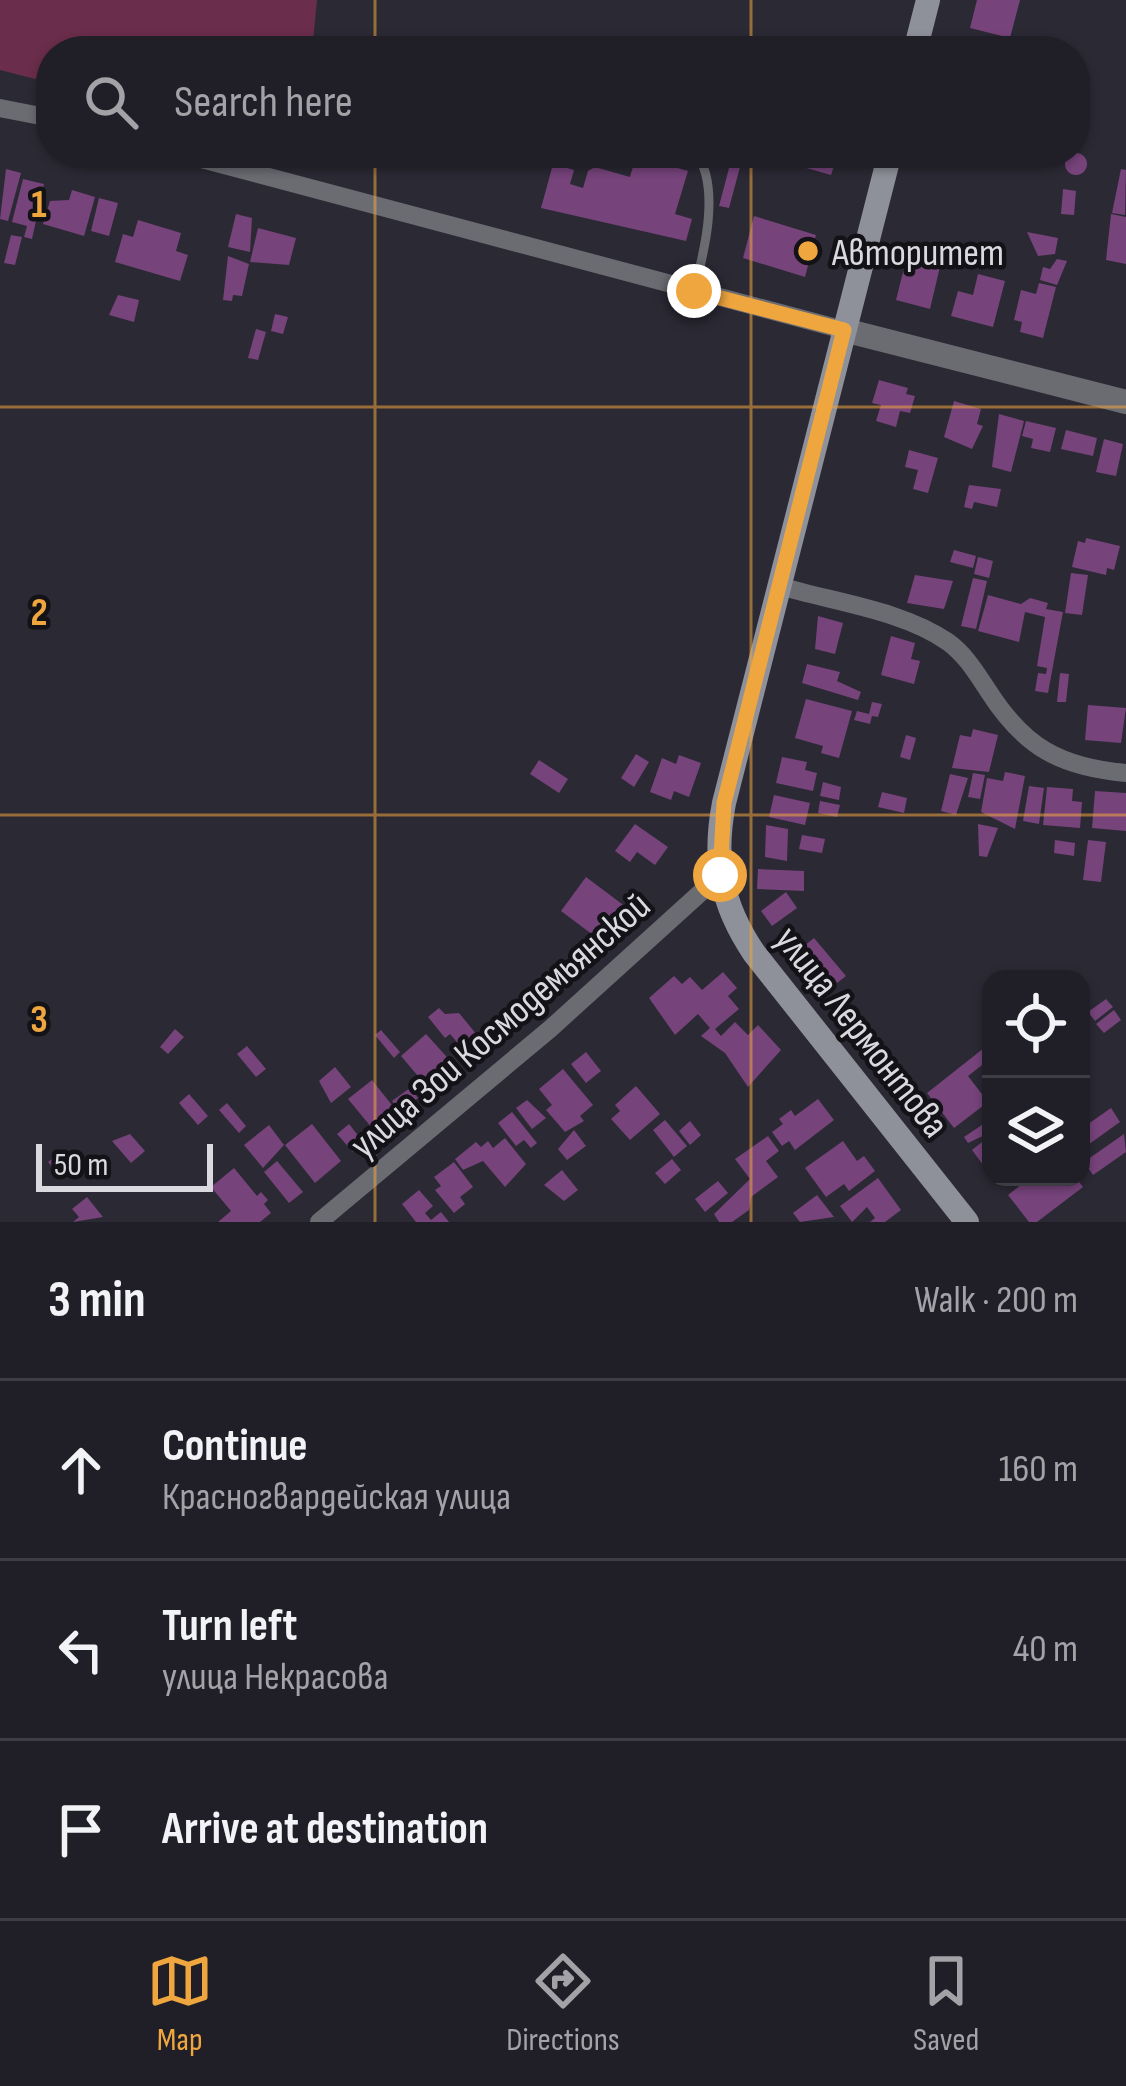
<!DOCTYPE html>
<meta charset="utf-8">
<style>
:root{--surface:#201f27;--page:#2d2c33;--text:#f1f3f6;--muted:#a2a2a7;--line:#3d3d44;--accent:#f0a63f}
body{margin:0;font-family:"Sofia Sans Condensed",sans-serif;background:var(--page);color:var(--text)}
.controls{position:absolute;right:36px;bottom:36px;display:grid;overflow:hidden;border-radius:24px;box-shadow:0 3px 9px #0004}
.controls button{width:108px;height:108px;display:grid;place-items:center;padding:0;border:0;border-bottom:3px solid var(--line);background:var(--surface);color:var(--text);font:60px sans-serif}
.scale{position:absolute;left:36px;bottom:30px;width:177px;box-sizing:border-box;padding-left:12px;border:6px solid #dbd9e0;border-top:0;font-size:33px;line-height:42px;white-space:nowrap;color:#dbd9e0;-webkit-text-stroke:9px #131217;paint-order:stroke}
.stop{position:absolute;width:36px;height:36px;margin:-27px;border:9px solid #f0a63f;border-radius:50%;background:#fff}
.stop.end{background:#f0a63f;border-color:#fff;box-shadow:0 3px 12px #0008}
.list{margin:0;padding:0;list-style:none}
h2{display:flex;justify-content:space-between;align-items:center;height:156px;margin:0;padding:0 48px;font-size:51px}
h2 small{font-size:39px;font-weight:400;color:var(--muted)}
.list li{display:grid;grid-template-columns:78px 1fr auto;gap:36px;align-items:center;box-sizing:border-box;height:180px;padding:0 48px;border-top:3px solid var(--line)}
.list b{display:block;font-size:45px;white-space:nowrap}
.list p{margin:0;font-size:39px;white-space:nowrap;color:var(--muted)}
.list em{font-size:39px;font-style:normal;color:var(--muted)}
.icon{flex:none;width:66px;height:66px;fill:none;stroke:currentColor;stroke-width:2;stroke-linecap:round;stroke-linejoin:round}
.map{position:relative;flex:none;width:1126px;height:1222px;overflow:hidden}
.search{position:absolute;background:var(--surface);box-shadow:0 3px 9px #0004;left:36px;right:36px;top:36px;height:132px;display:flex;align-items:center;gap:30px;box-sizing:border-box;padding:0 42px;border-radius:48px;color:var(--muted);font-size:45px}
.sheet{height:696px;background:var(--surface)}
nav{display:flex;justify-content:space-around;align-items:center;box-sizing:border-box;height:168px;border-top:3px solid var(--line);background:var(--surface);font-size:33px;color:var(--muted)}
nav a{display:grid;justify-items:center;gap:6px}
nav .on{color:var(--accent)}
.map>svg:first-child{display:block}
.green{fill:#6a2d4c}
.building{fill:#76437b}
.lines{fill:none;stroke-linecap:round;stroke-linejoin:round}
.service{stroke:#6a6c72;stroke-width:9}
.minor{stroke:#6a6c72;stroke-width:18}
.tertiary{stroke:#6a6c72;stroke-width:24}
.secondary{stroke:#8e919a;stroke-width:24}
.route{stroke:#f0a63f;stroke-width:15}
.grid{fill:none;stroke:#f0a63f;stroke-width:3;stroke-opacity:0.55}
.poi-dot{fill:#f0a63f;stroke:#131217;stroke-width:4.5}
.labels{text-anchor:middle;stroke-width:9;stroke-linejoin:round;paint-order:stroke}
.poi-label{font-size:39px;fill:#dbd9e0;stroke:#131217;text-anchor:start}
.street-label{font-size:39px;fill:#dbd9e0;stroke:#131217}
.grid-label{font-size:39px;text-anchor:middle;font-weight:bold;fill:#f0a63f;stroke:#131217;stroke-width:9;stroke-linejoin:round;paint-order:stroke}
</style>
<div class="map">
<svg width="1126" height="1222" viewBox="0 0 1126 1222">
<rect width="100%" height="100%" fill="#2b2934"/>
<polygon class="green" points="0,0 317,0 312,51 51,51 51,83 0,70"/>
<g class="building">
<polygon points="977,0 1020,0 1010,38 970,28"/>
<polygon points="733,153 743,156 729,208 719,206"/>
<polygon points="807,153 838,153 831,175 803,167"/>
<circle cx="1076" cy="164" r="11"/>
<polygon points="636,156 688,171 675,214 692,219 686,241 541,208 553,164 574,170 570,184 583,188 588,171 595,167 630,177"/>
<polygon points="6,169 21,173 8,221 0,219"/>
<polygon points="1121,169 1126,170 1125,215 1112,213"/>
<polygon points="23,179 44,184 32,239 24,237 27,226 12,222"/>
<polygon points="1063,189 1076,191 1074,215 1061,214"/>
<polygon points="72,190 95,197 84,236 43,224 50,201 69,200"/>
<polygon points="99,198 118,203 109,236 91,231"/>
<polygon points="236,214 252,218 250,252 228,247"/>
<polygon points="1111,214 1126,217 1126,264 1106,260"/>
<polygon points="754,216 816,235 805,277 743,258"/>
<polygon points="138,220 181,233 176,251 188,255 180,281 115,262 123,234 133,237"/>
<polygon points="258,228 296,238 289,265 250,262"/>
<polygon points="1027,232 1058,238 1055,254 1038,256"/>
<polygon points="11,235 22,237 15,265 4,263"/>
<polygon points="931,246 944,250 930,309 896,300 906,260 926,265"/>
<polygon points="228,256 249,264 242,296 233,295 232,301 223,300"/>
<polygon points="1057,259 1067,261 1057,285 1040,280 1043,267 1050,269"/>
<polygon points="978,274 1005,281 993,327 951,316 958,291 973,295"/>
<polygon points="1039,283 1056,287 1043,338 1020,332 1022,322 1014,320 1021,290 1036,294"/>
<polygon points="118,295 139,300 134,322 109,315"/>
<polygon points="275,314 288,317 283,334 271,331"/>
<polygon points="256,329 266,332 258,360 248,358"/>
<polygon points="879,380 908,388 906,394 915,396 910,413 900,411 896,427 876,421 881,405 872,403"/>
<polygon points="954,401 981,409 977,424 983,426 972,449 944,437"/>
<polygon points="999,414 1024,421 1011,472 992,467"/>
<polygon points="1026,421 1056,428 1050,452 1031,448 1033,439 1022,436"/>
<polygon points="1066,430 1097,438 1093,456 1061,449"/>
<polygon points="1104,439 1123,444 1116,476 1096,472"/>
<polygon points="909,450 938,458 928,493 913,489 918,470 905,467"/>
<polygon points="969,485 1001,489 997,507 974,502 972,509 964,507"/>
<polygon points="1086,538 1120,546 1114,570 1107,568 1106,575 1072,567 1078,541 1085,543"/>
<polygon points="954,550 976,556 973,568 950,562"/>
<polygon points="978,557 993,561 989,578 974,574"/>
<polygon points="1071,573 1088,575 1082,615 1065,613"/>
<polygon points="915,575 953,581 944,609 907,603"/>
<polygon points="973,578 987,581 976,629 961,626"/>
<polygon points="988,595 1021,604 1030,598 1048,603 1046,609 1063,612 1048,693 1035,691 1038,673 1046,674 1047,668 1037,666 1045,617 1025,612 1019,642 978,631"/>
<polygon points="818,616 843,623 835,654 815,649"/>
<polygon points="891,636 915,643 911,659 920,661 914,684 881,675"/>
<polygon points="807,664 840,672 837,681 861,692 858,700 802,683"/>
<polygon points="1060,673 1069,674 1066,702 1057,702"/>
<polygon points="806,699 852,711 839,758 821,753 823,746 795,738"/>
<polygon points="872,702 882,704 878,717 872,716 870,724 854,720 857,711 869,714"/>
<polygon points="1088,705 1126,708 1121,743 1085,740"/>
<polygon points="973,729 998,735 989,772 952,768 960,735 971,737"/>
<polygon points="906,735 916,738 910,760 900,757"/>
<polygon points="636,754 649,762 634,787 621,778"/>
<polygon points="679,755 701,763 689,797 674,791 671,800 650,792 662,758 676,764"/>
<polygon points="782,757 807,762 805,770 817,773 813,791 776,783"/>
<polygon points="539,760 568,779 559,793 530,774"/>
<polygon points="1005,772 1025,776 1015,829 981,812 987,778 1003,781"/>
<polygon points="973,773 985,775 980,799 968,797"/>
<polygon points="950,774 968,778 956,815 941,811"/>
<polygon points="823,782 841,787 839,800 820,796"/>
<polygon points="1029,786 1044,788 1039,824 1023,821"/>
<polygon points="1047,787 1073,789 1072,801 1082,802 1080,828 1043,825"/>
<polygon points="1095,791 1126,793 1126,831 1092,828"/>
<polygon points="882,792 907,798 904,813 878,807"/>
<polygon points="774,795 810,803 805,825 769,817"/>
<polygon points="820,801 840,805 837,817 818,813"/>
<polygon points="635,824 668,847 655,865 637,852 630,862 615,851"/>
<polygon points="978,824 998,828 987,857 979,856"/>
<polygon points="766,825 788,829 787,861 765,857"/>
<polygon points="802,835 825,839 822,853 799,849"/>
<polygon points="1055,840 1075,843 1074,856 1054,853"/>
<polygon points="1088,840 1106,842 1101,882 1083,880"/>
<polygon points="758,869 804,871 804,891 757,889"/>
<polygon points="586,877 626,907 610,929 602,923 593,935 561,911"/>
<polygon points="786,892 797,908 772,926 761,911"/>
<polygon points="814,938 846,976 837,983 833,978 825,984 819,976 815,979 794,954"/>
<polygon points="723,972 737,988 728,996 739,1009 715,1029 721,1036 735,1022 748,1035 758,1025 781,1050 748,1087 725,1053 701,1036 710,1028 698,1014 675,1035 649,998 674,976 682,984 690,977 702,990"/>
<polygon points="1106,999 1113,1007 1095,1021 1088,1012"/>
<polygon points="439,1008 445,1014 459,1013 482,1041 467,1054 450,1034 445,1038 428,1017"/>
<polygon points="1114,1010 1121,1020 1104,1033 1096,1024"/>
<polygon points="175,1029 184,1037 168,1054 160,1047"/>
<polygon points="381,1030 400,1052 394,1058 375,1035"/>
<polygon points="426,1034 455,1066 428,1088 401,1056"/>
<polygon points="247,1046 266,1069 256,1077 237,1054"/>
<polygon points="984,1048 991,1058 968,1076 988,1102 954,1128 927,1093"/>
<polygon points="586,1052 601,1071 586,1083 571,1064"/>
<polygon points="335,1067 351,1087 331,1103 319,1081"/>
<polygon points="563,1069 593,1105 580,1116 584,1121 565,1132 546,1110 552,1105 539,1089"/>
<polygon points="372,1080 399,1114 372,1128 348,1099"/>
<polygon points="636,1086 660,1114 630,1140 611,1119 620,1111 615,1105"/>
<polygon points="410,1088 418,1098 400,1112 392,1101"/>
<polygon points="189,1094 208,1116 198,1125 179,1103"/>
<polygon points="818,1099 834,1120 795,1150 789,1141 782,1146 772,1132 783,1124 779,1119 791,1110 795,1116"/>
<polygon points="527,1100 546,1118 532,1129 516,1108"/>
<polygon points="227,1103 246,1126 239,1133 219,1110"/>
<polygon points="1111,1108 1120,1122 1085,1147 1081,1129"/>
<polygon points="512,1112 537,1143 531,1148 524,1140 516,1146 498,1123"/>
<polygon points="991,1119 991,1132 968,1143 964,1137"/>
<polygon points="665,1120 687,1146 674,1157 653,1130"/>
<polygon points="690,1121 701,1135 690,1145 679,1131"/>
<polygon points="312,1124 341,1161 315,1183 285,1145"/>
<polygon points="349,1124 364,1143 353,1152 337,1134"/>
<polygon points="269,1125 284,1145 263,1168 244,1145"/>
<polygon points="574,1130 586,1146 567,1160 558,1149"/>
<polygon points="130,1134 145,1151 131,1163 112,1141"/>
<polygon points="1124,1134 1126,1152 1093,1175 1084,1162"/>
<polygon points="991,1135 991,1160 984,1166 972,1150"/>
<polygon points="768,1136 779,1151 766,1161 778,1177 751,1197 749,1210 732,1222 719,1222 714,1214 750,1179 735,1159"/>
<polygon points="505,1138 526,1164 505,1187 483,1161 463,1170 455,1159 476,1142 481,1147 488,1141 493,1148"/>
<polygon points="843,1141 857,1161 864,1156 875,1171 849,1191 844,1184 826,1197 805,1168"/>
<polygon points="58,1154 69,1168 60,1176 48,1162"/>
<polygon points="672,1159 681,1170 665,1184 655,1173"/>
<polygon points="277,1161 303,1192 289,1203 264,1172"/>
<polygon points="454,1162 473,1187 460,1197 465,1204 454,1213 435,1190 441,1186 434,1177"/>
<polygon points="234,1168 257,1196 261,1192 268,1200 264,1204 271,1213 260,1222 218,1222 231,1211 211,1187"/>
<polygon points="562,1170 578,1190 564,1201 544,1185"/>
<polygon points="1031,1177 1075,1177 1083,1187 1037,1222 1029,1222 1008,1195"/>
<polygon points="878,1178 901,1210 885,1222 870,1222 875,1218 867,1207 852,1222 840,1206"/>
<polygon points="718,1181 728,1193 705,1212 695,1199"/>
<polygon points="419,1190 433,1206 425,1213 431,1220 441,1212 449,1222 416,1222 402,1204"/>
<polygon points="817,1195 834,1217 800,1222 793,1213"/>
<polygon points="87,1197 103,1217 73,1222 79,1217 72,1209"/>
</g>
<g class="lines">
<g class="service">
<polyline points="604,157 609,153"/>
<path d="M694,291c10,-38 27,-104 2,-138"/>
</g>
<g class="minor">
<polyline points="0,108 51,118"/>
<polyline points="179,153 844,330"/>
<path d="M780,586c53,16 122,24 168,56 18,13 29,32 41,50 36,56 72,75 137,81"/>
<polyline points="319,1222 550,1029 720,875"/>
</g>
<polyline class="tertiary" points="844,330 1126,402"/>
<g class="secondary">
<polyline points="915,51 928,0"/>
<path d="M890,153l-166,650c-11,57 -3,101 30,150l213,269"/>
</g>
</g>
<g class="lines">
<polyline class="route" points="694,291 844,330 724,803 720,875"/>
</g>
<path class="grid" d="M375,0v51M751,0v51M375,153v1069M751,153v1069M0,407h1126M0,815h1126"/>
<circle class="poi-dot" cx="808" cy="251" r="12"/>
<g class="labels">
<g class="poi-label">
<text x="832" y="265">Авторитет</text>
</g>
<g class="street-label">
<text transform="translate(499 1024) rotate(-41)" y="14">улица Зои Космодемьянской</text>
<text transform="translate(863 1031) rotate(52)" y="14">улица Лермонтова</text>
</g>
</g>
<g class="grid-label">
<text x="39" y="217">1</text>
<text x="39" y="625">2</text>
<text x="39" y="1032">3</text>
</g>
</svg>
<div class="controls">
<button><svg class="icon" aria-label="locate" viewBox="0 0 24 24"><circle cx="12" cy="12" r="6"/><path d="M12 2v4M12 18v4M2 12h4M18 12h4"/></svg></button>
<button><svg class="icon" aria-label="layers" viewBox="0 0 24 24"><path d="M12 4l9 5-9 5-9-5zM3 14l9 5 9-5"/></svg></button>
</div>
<div class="scale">50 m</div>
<div class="stop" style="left:720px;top:875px"></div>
<div class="stop end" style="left:694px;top:291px"></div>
<div class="search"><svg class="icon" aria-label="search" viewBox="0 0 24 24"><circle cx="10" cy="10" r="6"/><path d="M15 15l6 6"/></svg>Search here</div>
</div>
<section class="sheet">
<h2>3 min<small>Walk · 200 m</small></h2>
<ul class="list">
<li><svg class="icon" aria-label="ahead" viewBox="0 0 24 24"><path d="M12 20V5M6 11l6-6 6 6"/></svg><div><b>Continue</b><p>Красногвардейская улица</p></div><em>160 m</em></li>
<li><svg class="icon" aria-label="left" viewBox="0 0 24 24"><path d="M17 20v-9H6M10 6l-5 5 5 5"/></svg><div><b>Turn left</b><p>улица Некрасова</p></div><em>40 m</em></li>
<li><svg class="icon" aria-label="arrive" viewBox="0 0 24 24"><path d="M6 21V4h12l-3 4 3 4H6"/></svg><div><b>Arrive at destination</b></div></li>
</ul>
</section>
<nav>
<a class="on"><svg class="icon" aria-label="map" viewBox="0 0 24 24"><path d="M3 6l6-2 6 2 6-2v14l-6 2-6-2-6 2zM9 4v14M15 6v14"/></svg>Map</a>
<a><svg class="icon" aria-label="directions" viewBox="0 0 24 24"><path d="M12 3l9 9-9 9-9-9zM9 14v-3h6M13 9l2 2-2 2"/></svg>Directions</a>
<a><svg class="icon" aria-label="saved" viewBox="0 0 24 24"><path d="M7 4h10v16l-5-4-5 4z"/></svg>Saved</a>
</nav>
